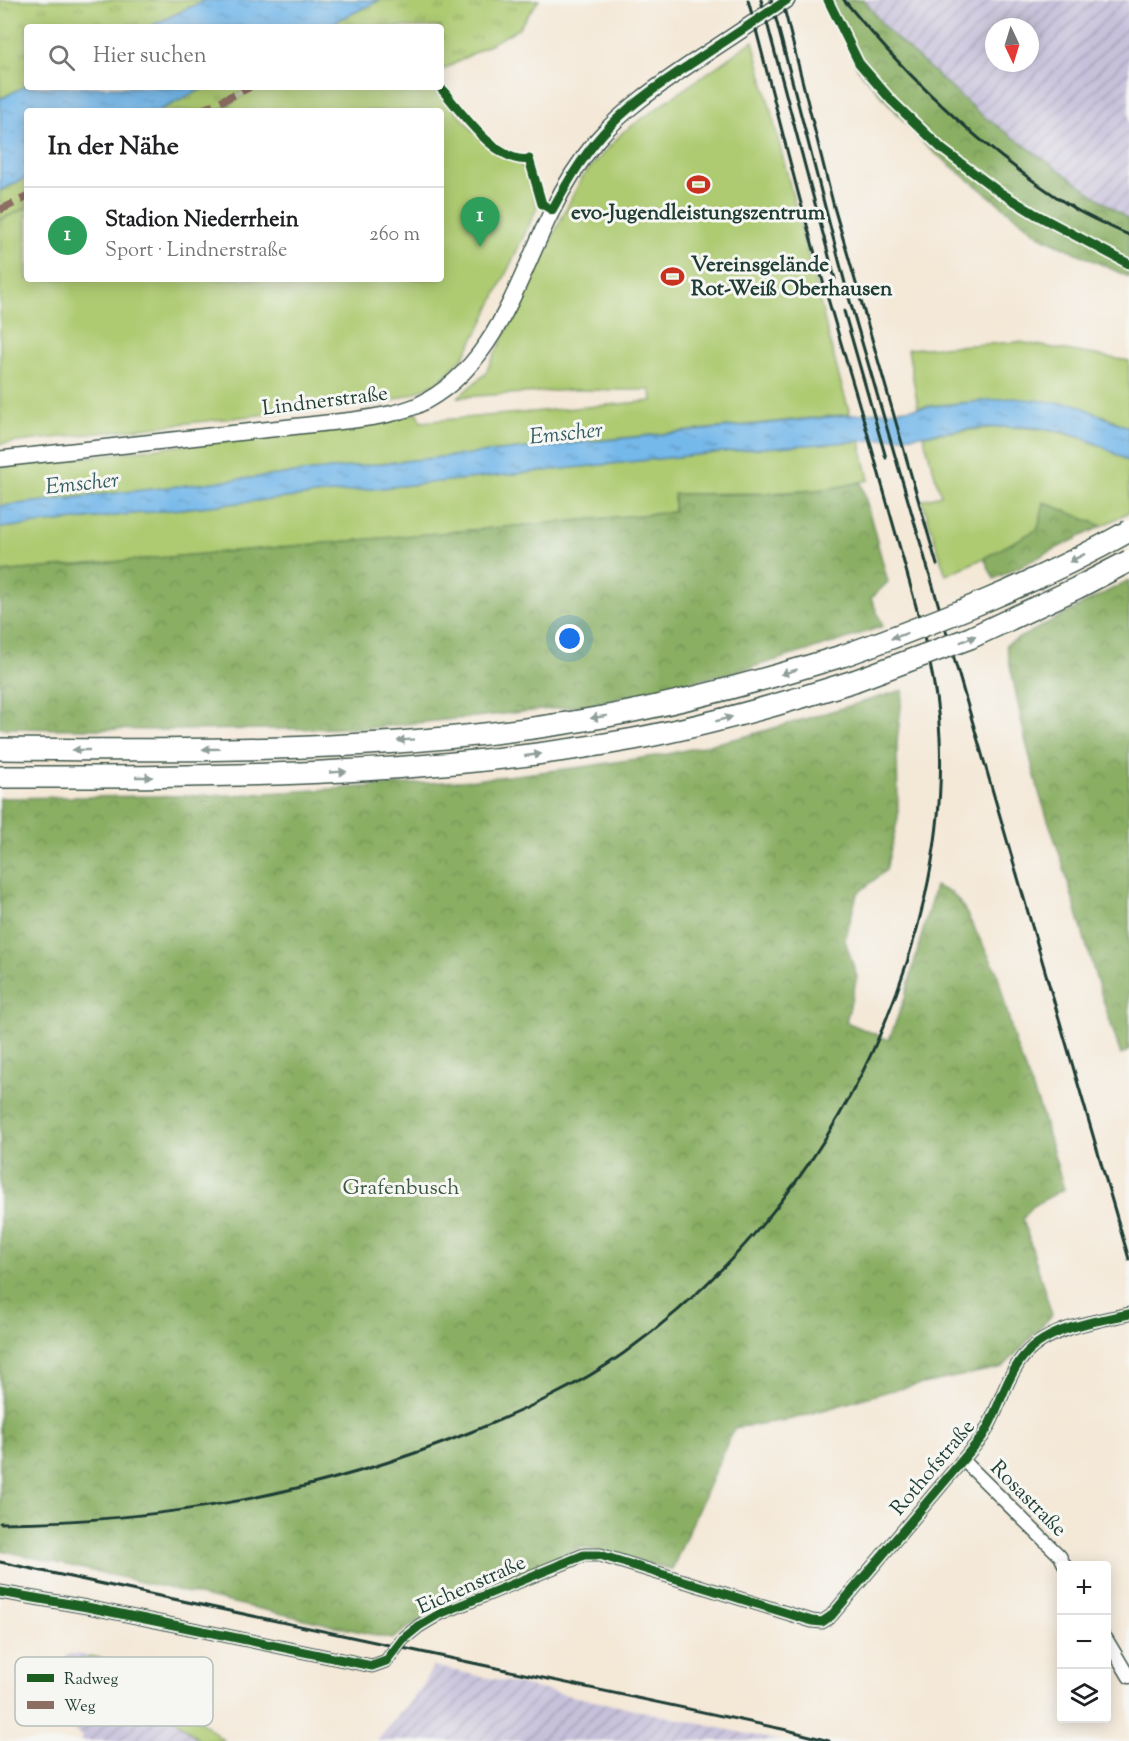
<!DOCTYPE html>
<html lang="de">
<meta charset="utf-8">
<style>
:root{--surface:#fff;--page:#f2f2f2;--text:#202124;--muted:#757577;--line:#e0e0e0;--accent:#c8321e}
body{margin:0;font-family:"Sorts Mill Goudy",serif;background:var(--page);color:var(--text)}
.controls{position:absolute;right:18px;bottom:18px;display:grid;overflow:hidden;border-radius:6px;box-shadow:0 3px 15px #0003}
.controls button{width:54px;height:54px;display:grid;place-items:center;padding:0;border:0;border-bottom:2px solid var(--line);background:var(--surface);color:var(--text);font:30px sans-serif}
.compass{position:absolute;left:985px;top:18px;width:54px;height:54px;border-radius:50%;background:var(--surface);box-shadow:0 3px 15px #0003;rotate:176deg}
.you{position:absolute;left:570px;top:639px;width:21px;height:21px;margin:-15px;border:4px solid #fff;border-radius:50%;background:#1a73e8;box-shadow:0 0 0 9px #1a73e833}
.badge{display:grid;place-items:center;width:39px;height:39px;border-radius:50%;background:var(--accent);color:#fff;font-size:20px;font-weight:700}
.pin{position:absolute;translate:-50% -50px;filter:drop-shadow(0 2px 3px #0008)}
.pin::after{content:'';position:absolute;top:32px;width:21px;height:18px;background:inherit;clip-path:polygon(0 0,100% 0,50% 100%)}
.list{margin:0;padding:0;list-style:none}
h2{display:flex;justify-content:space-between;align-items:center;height:78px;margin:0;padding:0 24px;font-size:26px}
h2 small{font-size:20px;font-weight:400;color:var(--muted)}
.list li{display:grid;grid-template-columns:39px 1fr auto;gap:18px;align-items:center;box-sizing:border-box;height:96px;padding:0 24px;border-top:2px solid var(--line)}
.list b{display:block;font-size:22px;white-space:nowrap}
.list p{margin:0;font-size:20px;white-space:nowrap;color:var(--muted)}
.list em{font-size:20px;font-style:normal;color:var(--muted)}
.icon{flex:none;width:33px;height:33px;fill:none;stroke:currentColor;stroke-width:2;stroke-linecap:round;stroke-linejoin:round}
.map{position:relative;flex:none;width:1129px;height:1741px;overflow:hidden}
.search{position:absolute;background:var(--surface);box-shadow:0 3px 15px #0003;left:24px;top:24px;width:420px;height:66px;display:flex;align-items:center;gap:15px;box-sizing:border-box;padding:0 21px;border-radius:6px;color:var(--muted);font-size:22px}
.panel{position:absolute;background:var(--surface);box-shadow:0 3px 15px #0003;left:24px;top:108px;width:420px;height:174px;border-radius:6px}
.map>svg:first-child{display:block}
.industrial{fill:url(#industrial-furrows);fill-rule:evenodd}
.green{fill:#aecb72;stroke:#668453;stroke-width:1.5}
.forest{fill:url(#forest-crowns);stroke:#54764c;stroke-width:1.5}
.park{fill:url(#park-tufts);stroke:#668453;stroke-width:1.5}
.water{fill:url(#water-ripples);stroke:#4a7a8f;stroke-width:1.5}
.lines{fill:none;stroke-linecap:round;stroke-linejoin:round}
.minor-casing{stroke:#3f574c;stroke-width:15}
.tertiary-casing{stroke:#3f574c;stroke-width:18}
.motorway-casing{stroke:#3f574c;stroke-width:24}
.minor{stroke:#fff;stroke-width:12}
.tertiary{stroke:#fff;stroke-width:15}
.motorway{stroke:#fff;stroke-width:21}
.rail{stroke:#1f3d34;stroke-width:3}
.motorway-bridge-casing{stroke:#3f574c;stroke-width:24;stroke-linecap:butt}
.motorway-bridge{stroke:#fff;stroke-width:21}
.quiet{stroke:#8d6e63;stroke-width:8;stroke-dasharray:15 8;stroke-linecap:butt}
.cycleway-casing{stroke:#f6f6f2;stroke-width:13}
.cycleway{stroke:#1b5e20;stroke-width:9}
.oneway{fill:#8f9e9a}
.labels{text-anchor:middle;stroke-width:6;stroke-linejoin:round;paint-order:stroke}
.poi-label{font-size:21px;font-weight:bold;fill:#1f3d34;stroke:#f6f6f2}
.street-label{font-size:21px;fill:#1f3d34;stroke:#f6f6f2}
.park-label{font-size:21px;fill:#3c5940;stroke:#f6f6f2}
.water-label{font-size:22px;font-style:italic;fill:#345c62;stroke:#f6f6f2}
.key{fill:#f6f6f2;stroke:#b6beb9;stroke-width:1.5}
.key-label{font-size:16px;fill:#1f3d34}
</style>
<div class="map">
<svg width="1129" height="1741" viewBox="0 0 1129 1741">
<defs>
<pattern id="industrial-furrows" width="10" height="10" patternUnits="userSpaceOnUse" patternTransform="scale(1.5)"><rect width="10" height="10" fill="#c6c0da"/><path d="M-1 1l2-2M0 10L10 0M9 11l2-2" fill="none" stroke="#a09db2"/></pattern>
<pattern id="forest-crowns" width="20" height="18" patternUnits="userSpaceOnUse" patternTransform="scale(1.5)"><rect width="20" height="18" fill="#8aaf64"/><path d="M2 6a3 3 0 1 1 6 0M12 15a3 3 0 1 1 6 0" fill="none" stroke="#709053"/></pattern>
<pattern id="park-tufts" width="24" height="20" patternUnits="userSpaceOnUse" patternTransform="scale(1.5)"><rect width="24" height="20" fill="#aecb72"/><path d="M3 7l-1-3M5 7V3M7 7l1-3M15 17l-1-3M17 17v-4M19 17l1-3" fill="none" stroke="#8da65e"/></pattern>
<pattern id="water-ripples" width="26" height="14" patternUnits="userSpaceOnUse" patternTransform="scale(1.5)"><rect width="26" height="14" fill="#74b8ea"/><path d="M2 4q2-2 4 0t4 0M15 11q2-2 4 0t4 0" fill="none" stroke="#5f97be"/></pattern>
</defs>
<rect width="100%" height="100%" fill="#f6f6f2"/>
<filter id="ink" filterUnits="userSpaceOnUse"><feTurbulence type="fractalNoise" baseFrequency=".0167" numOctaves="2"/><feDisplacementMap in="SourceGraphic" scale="12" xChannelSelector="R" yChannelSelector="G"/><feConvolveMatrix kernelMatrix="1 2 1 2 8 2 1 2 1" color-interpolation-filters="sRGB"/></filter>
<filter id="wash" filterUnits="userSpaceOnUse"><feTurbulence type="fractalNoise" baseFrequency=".008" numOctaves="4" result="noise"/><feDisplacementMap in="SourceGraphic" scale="24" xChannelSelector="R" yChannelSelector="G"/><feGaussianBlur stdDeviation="1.35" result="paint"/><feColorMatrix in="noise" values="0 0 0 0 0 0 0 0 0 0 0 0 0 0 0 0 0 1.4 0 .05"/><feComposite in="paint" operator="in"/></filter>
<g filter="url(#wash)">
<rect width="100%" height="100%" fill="#f4e8d7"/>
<g class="industrial">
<path d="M864,0h265v220l-150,-107 -93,-84zM994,27h36v36h-36z"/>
<polygon points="76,1654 134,1665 224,1741 80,1741 83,1736 41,1703 69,1672 66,1655"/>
<polygon points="433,1666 780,1741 377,1741 423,1686"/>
</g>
<g class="green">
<polygon points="753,41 839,377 850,414 395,462 0,506 0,467 211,442 346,429 418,413 421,422 652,401 651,390 572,390 458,397 485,374 582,177 623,132"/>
<polygon points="254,87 432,87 439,92 476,134 501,155 517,162 526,170 537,208 483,322 464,356 440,381 412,394 381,404 286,412 0,444 0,220 27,207 27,279 441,279 441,111 222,111"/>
<polygon points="1019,342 1129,361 1129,428 1105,416 1012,398 918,407 908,349"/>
<path d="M999,427c50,0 88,7 130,35v50l-27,14 -58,-23 -6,26 -54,29 -38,17 -24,-75 19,-5 -18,-60z"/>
<polygon points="860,441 869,480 832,489 769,493 675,494 674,512 0,572 0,528 762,448"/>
<polygon points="89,1656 134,1665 224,1741 200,1741 147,1695 143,1697 106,1682 83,1662"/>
</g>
<g class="forest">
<polygon points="831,0 864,0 886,29 979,113 1129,220 1129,277 1040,236 926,146 858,69"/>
<path d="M861,482l27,100 -17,16 12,28 -43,15 -101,30 -150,34 -221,23 -198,2 -170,-2v-156l674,-60v-18c62,0 127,3 187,-12z"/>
<polygon points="1044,502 1102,526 994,579 984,558 1038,529"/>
<polygon points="1129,580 1129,1050 1121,1055 1096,978 1061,858 1040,796 1025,738 1006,645"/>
<polygon points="903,690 897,742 898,818 886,870 857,894 845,940 857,977 846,1022 889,1040 905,997 935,886 952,893 962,905 997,972 1015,1043 1041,1111 1064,1189 1031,1207 1023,1219 1052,1315 1003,1367 889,1391 792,1419 734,1428 672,1569 582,1547 435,1609 392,1639 0,1550 0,798 236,795 474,780 582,767 668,754 743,737"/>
</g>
<g class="park">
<polygon points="0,0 205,0 149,27 27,27 27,85 0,99"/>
<polygon points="380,0 539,0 518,29 441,71 441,27 325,27"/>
<polygon points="206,87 247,87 220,111 158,111"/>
<polygon points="27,177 27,207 0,220 0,191"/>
</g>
<g class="water">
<polygon points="205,0 380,0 325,27 149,27"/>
<polygon points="27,85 27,87 206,87 158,111 27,111 27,177 0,191 0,99"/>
<path d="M1012,398l63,6 54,24v34c-23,-15 -48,-28 -75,-32 -49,-8 -101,1 -150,7 -47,5 -94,8 -142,11l-762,80v-22l395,-44z"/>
</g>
</g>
<g filter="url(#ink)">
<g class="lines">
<defs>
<g id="minor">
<polyline points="963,1460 1060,1556 1065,1566"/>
<path d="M0,1592l87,15 285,59 14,-5 17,-22 16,-13 20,-12 145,-59h16l212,66 10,1 9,-6 151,-179c15,-22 20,-48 34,-70 22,-39 74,-44 113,-53"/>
<polyline points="1106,1638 1129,1677"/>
</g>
<path id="tertiary" d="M0,459l354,-39c21,-3 42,-6 62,-14 79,-36 101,-126 137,-197 12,-25 27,-48 44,-69 27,-31 61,-54 95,-77 32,-21 64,-42 95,-63"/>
<g id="motorway">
<path d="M0,749c209,2 423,4 629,-37 73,-15 145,-35 216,-57"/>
<path d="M0,777c212,0 425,0 634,-38 75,-14 148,-35 220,-58"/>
</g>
</defs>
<use href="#minor" class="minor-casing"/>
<use href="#tertiary" class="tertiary-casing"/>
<use href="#motorway" class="motorway-casing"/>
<use href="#minor" class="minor"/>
<use href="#tertiary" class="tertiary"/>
<use href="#motorway" class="motorway"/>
<g class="rail">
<polyline points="761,0 835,279"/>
<polyline points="771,0 847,291 1129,1259"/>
<polyline points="782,0 834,207 937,565"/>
<path d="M844,0c66,81 142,153 231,209 17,10 36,18 54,26"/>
<polyline points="844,311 886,458"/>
<path d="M0,1523c166,-1 317,-29 471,-91 53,-22 106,-45 153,-79 107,-77 194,-183 249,-303 44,-97 72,-206 67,-313 -3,-61 -21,-120 -37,-178 -14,-48 -27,-97 -41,-145 -19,-65 -39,-130 -57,-196 -20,-72 -37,-145 -57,-218"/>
<polyline points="0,1562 787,1730 829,1741"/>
</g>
<defs>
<g id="motorway-bridge">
<path d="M845,655c97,-35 194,-73 284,-124"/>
<polyline points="854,681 970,638 1077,588 1129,561"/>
</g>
</defs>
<use href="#motorway-bridge" class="motorway-bridge-casing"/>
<use href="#motorway-bridge" class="motorway-bridge"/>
<g class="quiet">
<polyline points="200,111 250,87"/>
<polyline points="0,210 27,197"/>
</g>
<defs>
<g id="cycleway">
<polyline points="828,0 859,63 891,100 942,149 998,191 1035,214 1129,264"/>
<path d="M440,87c19,22 57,78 89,72l13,45 10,6c17,-31 35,-61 60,-86 24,-24 52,-42 80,-61 32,-21 63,-42 95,-63"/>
<path d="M0,1592l87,15 285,59 14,-5 17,-22 16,-13 20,-12 145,-59h16l212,66 10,1 9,-6 151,-179c15,-22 20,-48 34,-70 22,-39 74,-44 113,-53"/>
</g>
</defs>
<use href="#cycleway" class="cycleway-casing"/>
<use href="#cycleway" class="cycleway"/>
</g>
<defs><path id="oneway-solid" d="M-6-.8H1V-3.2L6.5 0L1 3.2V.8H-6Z" transform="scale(1.5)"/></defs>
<g class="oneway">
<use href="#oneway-solid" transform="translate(1077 558) rotate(153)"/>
<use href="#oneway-solid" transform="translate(899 636) rotate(160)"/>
<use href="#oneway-solid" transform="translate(968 639) rotate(-23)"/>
<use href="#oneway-solid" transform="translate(789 672) rotate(163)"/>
<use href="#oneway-solid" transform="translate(599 717) rotate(171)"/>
<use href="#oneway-solid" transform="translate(724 719) rotate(-15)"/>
<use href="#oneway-solid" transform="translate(406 740) rotate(176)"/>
<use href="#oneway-solid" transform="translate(211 749) rotate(179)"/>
<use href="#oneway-solid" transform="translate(81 750) rotate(-180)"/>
<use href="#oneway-solid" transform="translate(533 755) rotate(-8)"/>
<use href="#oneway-solid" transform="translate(338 772) rotate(-3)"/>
<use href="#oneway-solid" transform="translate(144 777)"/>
</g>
</g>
<defs>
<symbol id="stadium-bare" viewBox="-9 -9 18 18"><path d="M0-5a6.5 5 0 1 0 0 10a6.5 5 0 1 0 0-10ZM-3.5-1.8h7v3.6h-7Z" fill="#c8321e" stroke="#f6f6f2" stroke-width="2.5" paint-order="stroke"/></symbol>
</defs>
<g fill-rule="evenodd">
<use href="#stadium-bare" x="682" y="168" width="33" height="33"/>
<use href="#stadium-bare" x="656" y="260" width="33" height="33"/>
</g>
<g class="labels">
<g class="poi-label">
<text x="698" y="219">evo-Jugendleistungszentrum</text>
<text x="691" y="271" text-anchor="start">Vereinsgelände<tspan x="691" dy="24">Rot-Weiß Oberhausen</tspan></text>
</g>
<g class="street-label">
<text transform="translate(325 400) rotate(-7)" y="7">Lindnerstraße</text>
<text transform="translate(932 1467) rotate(-50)" y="7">Rothofstraße</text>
<text transform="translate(1029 1498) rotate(45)" y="7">Rosastraße</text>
<text transform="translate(471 1584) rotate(-24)" y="7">Eichenstraße</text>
</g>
<g class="park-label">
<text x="401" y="1194">Grafenbusch</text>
</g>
<g class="water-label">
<text transform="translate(566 432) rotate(-6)" y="8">Emscher</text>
<text transform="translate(82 482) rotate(-6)" y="8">Emscher</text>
</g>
</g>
<rect x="15" y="1657" width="198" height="69" rx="9" class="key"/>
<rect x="27" y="1674" width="27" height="8" fill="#1b5e20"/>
<rect x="27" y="1701" width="27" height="8" fill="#8d6e63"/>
<g class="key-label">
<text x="64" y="1684">Radweg</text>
<text x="64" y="1711">Weg</text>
</g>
</svg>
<div class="controls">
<button>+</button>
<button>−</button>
<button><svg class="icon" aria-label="layers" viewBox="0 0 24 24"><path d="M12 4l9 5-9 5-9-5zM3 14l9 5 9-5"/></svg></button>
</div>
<svg class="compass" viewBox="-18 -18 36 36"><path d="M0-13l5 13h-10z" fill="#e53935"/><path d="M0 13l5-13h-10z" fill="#757577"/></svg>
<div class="you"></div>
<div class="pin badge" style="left:480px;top:247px;background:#2e9e5b">1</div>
<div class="search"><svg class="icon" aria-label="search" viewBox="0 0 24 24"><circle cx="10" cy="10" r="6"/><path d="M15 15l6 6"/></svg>Hier suchen</div>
<section class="panel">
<h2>In der Nähe<small></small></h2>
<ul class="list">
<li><span class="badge" style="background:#2e9e5b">1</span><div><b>Stadion Niederrhein</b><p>Sport · Lindnerstraße</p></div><em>260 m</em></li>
</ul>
</section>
</div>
